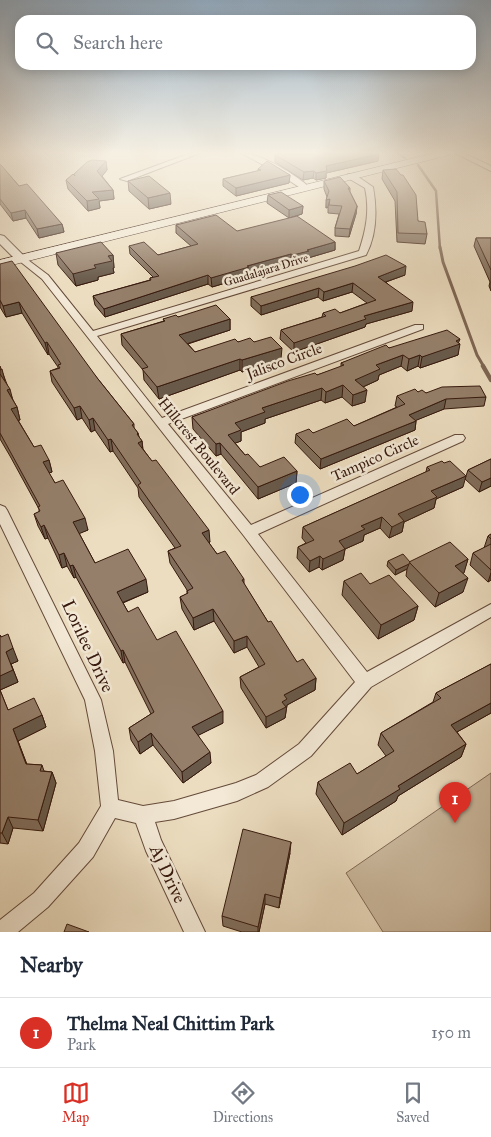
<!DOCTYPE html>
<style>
:root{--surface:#fff;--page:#f6f6f7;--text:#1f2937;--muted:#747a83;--line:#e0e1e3;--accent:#d93025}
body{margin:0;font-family:"IM FELL Great Primer",serif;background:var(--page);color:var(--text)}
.you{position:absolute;left:299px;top:494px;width:18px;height:18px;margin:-12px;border:4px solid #fff;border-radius:50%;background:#1a73e8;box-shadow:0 0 0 8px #1a73e833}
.badge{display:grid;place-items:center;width:32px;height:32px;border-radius:50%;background:var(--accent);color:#fff;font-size:16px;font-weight:700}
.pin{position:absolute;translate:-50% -41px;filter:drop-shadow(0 1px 2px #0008)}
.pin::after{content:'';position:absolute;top:26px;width:18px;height:15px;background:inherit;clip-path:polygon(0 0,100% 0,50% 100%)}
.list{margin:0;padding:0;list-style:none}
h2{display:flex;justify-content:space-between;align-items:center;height:65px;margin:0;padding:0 20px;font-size:21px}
h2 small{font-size:16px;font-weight:400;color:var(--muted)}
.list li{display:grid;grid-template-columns:32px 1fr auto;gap:15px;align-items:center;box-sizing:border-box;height:70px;padding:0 20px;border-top:1px solid var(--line)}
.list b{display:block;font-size:19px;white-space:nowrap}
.list p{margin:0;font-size:16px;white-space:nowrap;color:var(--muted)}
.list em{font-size:16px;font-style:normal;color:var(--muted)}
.icon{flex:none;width:28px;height:28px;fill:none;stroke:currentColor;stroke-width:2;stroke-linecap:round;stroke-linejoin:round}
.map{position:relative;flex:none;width:491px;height:932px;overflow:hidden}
.search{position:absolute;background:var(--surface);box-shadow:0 2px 12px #0003;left:15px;right:15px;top:15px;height:55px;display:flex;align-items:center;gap:12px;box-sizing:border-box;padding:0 18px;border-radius:15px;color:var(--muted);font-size:19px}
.sheet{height:135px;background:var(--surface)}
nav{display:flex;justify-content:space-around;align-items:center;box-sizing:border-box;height:70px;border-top:1px solid var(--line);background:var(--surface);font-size:14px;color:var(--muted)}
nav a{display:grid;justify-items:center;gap:2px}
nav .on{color:var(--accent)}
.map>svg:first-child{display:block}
.green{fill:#cdbca2;stroke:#826a58}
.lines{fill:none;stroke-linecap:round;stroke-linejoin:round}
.stream-far2{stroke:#7e6654;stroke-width:2.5}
.stream-far1{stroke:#7e6654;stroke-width:3}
.stream{stroke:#7e6654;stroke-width:4.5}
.minor-casing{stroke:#644a3a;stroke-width:2}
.tertiary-casing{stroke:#644a3a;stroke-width:2}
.secondary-casing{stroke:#36190d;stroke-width:1}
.minor{fill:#f3e9d6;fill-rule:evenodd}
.tertiary{fill:#f3e9d6;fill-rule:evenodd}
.secondary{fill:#f3e9d6;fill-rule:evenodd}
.wall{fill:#806d5b;stroke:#36190d}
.shaded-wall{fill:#68594a;stroke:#36190d}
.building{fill:#957f6a;stroke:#36190d}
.labels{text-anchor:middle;stroke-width:5;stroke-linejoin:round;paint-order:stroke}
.far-street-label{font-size:12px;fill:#36190d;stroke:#f3e9d6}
.street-label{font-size:15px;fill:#36190d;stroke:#f3e9d6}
.near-street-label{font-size:18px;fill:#36190d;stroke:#f3e9d6}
</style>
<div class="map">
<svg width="491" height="932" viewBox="0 0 491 932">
<rect width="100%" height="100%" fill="#ecddc0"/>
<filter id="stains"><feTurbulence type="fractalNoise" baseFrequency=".004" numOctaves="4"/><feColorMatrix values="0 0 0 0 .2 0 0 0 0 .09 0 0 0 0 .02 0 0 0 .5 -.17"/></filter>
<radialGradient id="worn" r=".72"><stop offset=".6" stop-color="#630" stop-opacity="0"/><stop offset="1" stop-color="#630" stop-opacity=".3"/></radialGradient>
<polygon class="green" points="491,773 491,932 383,932 346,873"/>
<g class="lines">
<g class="stream-far2">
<polyline points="397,153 405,158"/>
<polyline points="418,165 436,191 440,249"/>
</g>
<polyline class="stream-far1" points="440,247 443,262 477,355 484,367"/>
<polyline class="stream" points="483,366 491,380"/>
<defs>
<g id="minor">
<polygon points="191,153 200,153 127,181 120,179"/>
<path d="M241,153c19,0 54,21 68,34l-7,2 -29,-19z"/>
<polygon points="455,153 463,153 491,166 491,171"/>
<path d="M348,174h6l19,13c4,22 4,47 -7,68l-269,81 65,82 253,-93h8v4l-255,95 83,101 204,-90h8l2,3 -2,3 -205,93 109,138 124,-68v13l-120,70 -60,69 -43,31 -31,14 -63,18 -19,3 6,18 44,92h-21l-38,-81 -10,-28 -21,-5 -22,39 -45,50 -30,25h-18v-12l34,-27 45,-50 22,-37 -6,-55 -10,-51 -85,-176v-19l5,2 2,3 94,190 12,51 5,49 25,6 31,-5 62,-18 20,-8 43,-31 56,-62 -111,-146 -202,-257 -25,-20 7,-2 24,18 45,56 266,-80c7,-21 11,-41 6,-63l-17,-10z"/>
</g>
<polygon id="tertiary" points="0,235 4,236 27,259 25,261 17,261 0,244"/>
<polygon id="secondary" points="435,153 451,153 449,155 0,268 0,260"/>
</defs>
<use href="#minor" class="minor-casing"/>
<use href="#tertiary" class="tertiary-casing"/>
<use href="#secondary" class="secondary-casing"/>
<use href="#minor" class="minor"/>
<use href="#tertiary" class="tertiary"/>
<use href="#secondary" class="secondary"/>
</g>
<g class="wall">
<polygon points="275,155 378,161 326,173 326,178 316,180 313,178 303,180 275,162"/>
<polygon points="106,161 107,170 102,176 113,190 114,199 99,201 100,208 88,211 68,189 66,180"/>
<polygon points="0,164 19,186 62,224 64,232 39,238 26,218 13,221 0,204"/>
<polygon points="258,169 290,175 289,183 236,196 223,186 223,179 258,171"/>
<polygon points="383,170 427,234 425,244 397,242 395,201 382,179"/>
<polygon points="128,181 171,204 149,209 129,191"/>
<polygon points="324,181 350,188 350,192 357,206 356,214 349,237 335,236 335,228 339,214 328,213 328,207 326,208 327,197 324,189"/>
<polygon points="268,195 303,206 302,214 289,218 267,203"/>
<polygon points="176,225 335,242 335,250 308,258 308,259 292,263 291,262 249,273 249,276 212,287 208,284 105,317 95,305 93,296 150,280 150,278 153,277 130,254 129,246 158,255 191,246 176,233"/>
<polygon points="476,238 491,238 491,291 489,286 490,282 474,246"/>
<polygon points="56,253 113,255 114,268 113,268 114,273 98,277 98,280 76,286 58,265"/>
<polygon points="0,264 98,379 134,424 134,428 138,433 139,437 142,441 143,449 210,542 209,543 217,554 244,579 244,584 268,622 297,662 316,678 315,690 287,705 285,718 266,728 241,688 240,677 259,667 247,647 234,653 214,621 194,630 182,609 180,597 187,594 187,590 170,563 168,551 175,548 139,497 138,488 113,451 110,452 95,430 91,432 82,418 77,420 52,382 50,371 58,368 58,367 49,354 48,355 22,313 6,317 0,307"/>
<polygon points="405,275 386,282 412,311 366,324 365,327 294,352 280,339 281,330 322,317 323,313 340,313 367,303 352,292 323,301 318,297 261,315 251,306 251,297"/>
<polygon points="178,317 230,319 230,330 188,344 195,352 238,342 254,342 281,359 242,372 240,370 159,399 144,380 143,370 122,345 121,334 164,321 163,319"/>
<polygon points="459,343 458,355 420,368 418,366 407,371 401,366 379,375 378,380 363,387 365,402 352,406 342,397 325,403 321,400 265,419 265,423 241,432 241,441 235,443 245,455 260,467 297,471 296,483 258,499 221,454 216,456 193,429 192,417 341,367 341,363 389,348"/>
<polygon points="0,366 13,400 17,407 20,420 18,420 34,447 49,460 52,472 49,473 55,483 88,530 79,533 95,563 148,592 123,603 128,612 157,640 223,723 198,735 211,763 183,783 153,745 140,754 131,740 129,728 151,714 125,662 123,663 76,577 74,578 67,566 62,568 48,538 45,539 38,526 34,514 39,512 39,509 10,456 0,439"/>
<polygon points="418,392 426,393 486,397 484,406 444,409 416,420 416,421 415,430 320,469 295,443 296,434 313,433 354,426 397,407 395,406 397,396"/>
<polygon points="491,459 491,486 479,492 465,479 468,470"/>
<polygon points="427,467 463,487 436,499 434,508 404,522 402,532 389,538 380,528 364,535 363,541 345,549 343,560 322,570 319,567 309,572 297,558 298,547 306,543 302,538 303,527 426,472"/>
<polygon points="491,534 491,580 488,582 470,565 473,553 484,548 488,536"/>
<polygon points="468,559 463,574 463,592 435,607 406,576 407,569 395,575 387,566 388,561 410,562"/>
<polygon points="344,581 370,584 418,606 414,620 378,639 342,595"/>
<polygon points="0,635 18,661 11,664 18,682 0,690 8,710 42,715 46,727 18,741 26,764 42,765 44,771 52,772 56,783 43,831 13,828 8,844 0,843"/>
<polygon points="491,664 491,713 457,732 466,744 461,757 398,796 396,801 342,835 316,794 318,782 357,774 386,756 378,745 381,733 433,702 436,693"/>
<polygon points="290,853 279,908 265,904 259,932 242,932 223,926 222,916"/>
</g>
<g class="shaded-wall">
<polygon points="379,154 378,161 326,173 326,178 316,180 316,173 326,166"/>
<polygon points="106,161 107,170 99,180 97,171"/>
<polygon points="314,171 313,178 303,180 304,172"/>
<polygon points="290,175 289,183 236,196 236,188"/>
<polygon points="113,190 114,199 99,201 100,208 88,211 87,201 92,192"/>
<polygon points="170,193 171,204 149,209 148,198"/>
<polygon points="330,199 328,207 326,208 326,200"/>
<polygon points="303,206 302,214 289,218 289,210"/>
<polygon points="357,206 356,214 349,237 350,229"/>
<polygon points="25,210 26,218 13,221 11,213"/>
<polygon points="62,224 64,232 39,238 37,229"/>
<polygon points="335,242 335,250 308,258 308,259 292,263 293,255 307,250"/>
<polygon points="291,254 291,262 249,273 249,276 212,287 211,278 247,266"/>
<polygon points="113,255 114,268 113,268 114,273 98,277 98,280 76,286 73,274 94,265 108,256"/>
<polygon points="406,266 405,275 377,285 378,277"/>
<polygon points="208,275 208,284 105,317 104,309"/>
<polygon points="353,283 352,292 323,301 324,292"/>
<polygon points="319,288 318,297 261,315 261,306"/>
<polygon points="19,302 22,313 6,317 3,306"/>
<polygon points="413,302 412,311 366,324 365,327 294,352 294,343 364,316"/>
<polygon points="230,319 230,330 180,346 179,335"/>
<polygon points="460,339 458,344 460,344 458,355 420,368 422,357"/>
<polygon points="47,342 49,354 48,355 45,343"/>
<polygon points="282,348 281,359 242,372 242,360"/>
<polygon points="403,355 401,366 379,375 378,380 354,391 355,380 376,365"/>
<polygon points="420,355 418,366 407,371 409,359"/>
<polygon points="240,359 240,370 159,399 157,387"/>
<polygon points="2,369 5,381 0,378 0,370"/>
<polygon points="343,385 342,397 325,403 326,392"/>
<polygon points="322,388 321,400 265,419 265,423 241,432 241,441 228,446 228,435 235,423 262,408"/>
<polygon points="10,389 13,401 7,390"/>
<polygon points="367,390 365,402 352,406 353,395"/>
<polygon points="446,399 444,409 407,424 409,415"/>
<polygon points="80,406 82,418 77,420 74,408"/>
<polygon points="17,407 20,420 15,421 11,409"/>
<polygon points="93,418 95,430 91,432 89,420"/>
<polygon points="416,421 415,430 320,469 321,459"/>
<polygon points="138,433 140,442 142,441 143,453 140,455 137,434"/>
<polygon points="111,439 113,451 110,452 108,440"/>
<polygon points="220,443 221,454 216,456 216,444"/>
<polygon points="49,460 52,472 46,474 43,462"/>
<polygon points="297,471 296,483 258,499 258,487"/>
<polygon points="466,476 463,487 436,499 434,508 404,522 402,532 389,538 392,527 398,514 431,491"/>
<polygon points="491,478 491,486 479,492 482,482"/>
<polygon points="382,517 380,528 364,535 363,541 345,549 343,560 322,570 323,559 339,541 361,526"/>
<polygon points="85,518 88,530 76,535 73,522"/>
<polygon points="44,525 48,538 45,539 41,527"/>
<polygon points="209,530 210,542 202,545 202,533"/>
<polygon points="64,553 67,566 62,568 59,555"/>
<polygon points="320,556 319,567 309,572 310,561"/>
<polygon points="468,559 464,573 451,580 455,566"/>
<polygon points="409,564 407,569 395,575 396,570"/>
<polygon points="73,565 76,577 74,578 70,566"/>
<polygon points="491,573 491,580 488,582"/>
<polygon points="468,578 463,592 435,607 439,593"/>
<polygon points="146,579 148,592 119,604 117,592"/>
<polygon points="418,606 414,620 378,639 381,625"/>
<polygon points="213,609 214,621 194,630 193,618"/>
<polygon points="247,636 247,647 234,653 234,641"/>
<polygon points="13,648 18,661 11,664 18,682 0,690 0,676 6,652"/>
<polygon points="123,650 125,662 123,663 121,651"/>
<polygon points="316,678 315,690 287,705 285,718 266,728 266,717 282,702 284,695"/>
<polygon points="491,703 491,713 446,738 451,725"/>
<polygon points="223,711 223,723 193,738 192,727"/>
<polygon points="42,715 46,727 18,741 31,775 13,729"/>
<polygon points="151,733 153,745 140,754 138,742"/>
<polygon points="466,744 461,757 398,796 396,801 342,835 344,823 398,786"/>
<polygon points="210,752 211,763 183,783 182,772"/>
<polygon points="52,772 56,783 43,831 38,820"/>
<polygon points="8,817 13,828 8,844 2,833"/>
<polygon points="291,842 290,853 279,908 280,898"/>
<polygon points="265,894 265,904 259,932 258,932 258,927"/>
</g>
<g class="building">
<polygon points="278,153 376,153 379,154 326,166 327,171 316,173 314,171 304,172 275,155"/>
<polygon points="92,160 106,161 97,171 113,190 92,192 99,199 87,201 66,180 73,174 75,176 74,174 87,162"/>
<polygon points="267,161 290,175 236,188 223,179 261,170 258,169"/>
<polygon points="0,164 19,186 27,184 62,224 37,229 25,210 11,213 0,199"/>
<polygon points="396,169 401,175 403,175 416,195 418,221 425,222 427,234 398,233 397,192 383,170"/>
<polygon points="149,176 170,193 148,198 128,181"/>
<polygon points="340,177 350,188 348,188 357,206 350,229 335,228 342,206 329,205 330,199 326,200 329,191 324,181"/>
<polygon points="281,192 303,206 289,210 268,195"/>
<polygon points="216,215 237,231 297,216 335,242 307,250 309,251 293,255 291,254 247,266 249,267 211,278 208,275 104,309 93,296 151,280 150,278 159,276 129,246 144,242 158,255 198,244 176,225"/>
<polygon points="476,238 491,238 491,270"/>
<polygon points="101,242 113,255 108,256 112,261 94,265 96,268 73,274 56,253"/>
<polygon points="386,255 406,266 378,277 413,302 364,316 366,319 294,343 281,330 326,316 323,313 335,309 340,313 376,300 353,283 324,292 319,288 261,306 251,297 355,266"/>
<polygon points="12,261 98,379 134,424 132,425 138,433 137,434 142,441 138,443 152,461 156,460 209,530 202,533 217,554 225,551 244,579 242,580 268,622 271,621 297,662 303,659 316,678 284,695 287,699 282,702 286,707 266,717 240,677 265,664 247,636 234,641 213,609 193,618 180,597 188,593 187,591 193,588 168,551 181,546 138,485 141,483 111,439 108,440 93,418 89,420 80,406 74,408 59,385 50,371 60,368 58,365 61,364 47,342 45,343 19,302 3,306 0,300 0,264"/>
<polygon points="216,305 230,319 179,335 195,352 235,339 238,342 250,338 254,342 271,337 282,348 242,360 240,359 157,387 142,369 148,367 121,334 165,321 163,319 176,315 178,317"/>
<polygon points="447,330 460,339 456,341 460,344 422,357 420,355 409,359 403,355 376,365 380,369 355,380 367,390 353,395 343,385 326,392 322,388 262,408 265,412 235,423 241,430 228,435 245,455 248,454 260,467 284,457 297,471 258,487 220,443 216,444 192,417 288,381 315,373 317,375 344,365 341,363 386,345 389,348"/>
<polygon points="0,374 10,389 7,390 17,407 11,409 34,447 41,445 49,460 43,462 55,483 63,480 85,518 73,522 95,563 128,549 146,579 117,592 128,612 138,607 157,640 176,631 223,711 192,727 210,752 182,772 151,733 138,742 129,728 154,712 123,650 121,651 73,565 70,566 64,553 59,555 44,525 41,527 34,514 40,511 38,507 40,506 0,433"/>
<polygon points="480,386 486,397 446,399 409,415 416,421 321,459 296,434 309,429 313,433 347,419 354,426 405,404 397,396 415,389 418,392 422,390 426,393 442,387"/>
<polygon points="491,459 491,478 482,482 468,470"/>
<polygon points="442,461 444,463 450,461 466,476 431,491 437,497 398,514 404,521 392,527 382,517 361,526 365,529 339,541 345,549 323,559 320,556 310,561 298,547 314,540 303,527 430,470 427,467"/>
<polygon points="491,534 491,539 488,536"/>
<polygon points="450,542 468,559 455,566 468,578 439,593 409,562"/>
<polygon points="491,544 491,570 473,553"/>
<polygon points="403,554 410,562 409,564 396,570 388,561"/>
<polygon points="361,573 370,584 389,575 418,606 381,625 344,581"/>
<polygon points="8,634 13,648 6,652 13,670 0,676 0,635 1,637"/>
<polygon points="491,664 491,703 451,725 466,744 398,786 400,789 344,823 318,782 350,763 357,774 394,751 381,733 441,698 436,693"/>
<polygon points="0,690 8,710 34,698 42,715 13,729 26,764 42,765 40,771 52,772 38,820 8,817 2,833 0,833"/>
<polygon points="243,829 291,842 280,898 265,894 258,927 222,916"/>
<polygon points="67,924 89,932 64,932"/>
</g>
<linearGradient id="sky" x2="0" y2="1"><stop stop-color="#91aac0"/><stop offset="0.54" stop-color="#f6f0e3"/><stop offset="1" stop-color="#f6f0e3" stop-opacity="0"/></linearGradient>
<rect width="491" height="283" fill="url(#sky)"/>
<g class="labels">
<g class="far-street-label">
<text transform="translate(266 270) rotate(-17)" y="4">Guadalajara Drive</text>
</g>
<g class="street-label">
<text transform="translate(284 361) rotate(-20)" y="5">Jalisco Circle</text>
<text transform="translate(199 446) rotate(51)" y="5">Hillcrest Boulevard</text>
<text transform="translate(375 458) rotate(-24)" y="5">Tampico Circle</text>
</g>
<g class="near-street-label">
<text transform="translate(88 646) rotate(65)" y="6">Lorilee Drive</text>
<text transform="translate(168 874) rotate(65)" y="6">Aj Drive</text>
</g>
</g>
<rect width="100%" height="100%" filter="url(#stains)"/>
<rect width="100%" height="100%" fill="url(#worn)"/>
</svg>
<div class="you"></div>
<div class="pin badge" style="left:455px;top:823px">1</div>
<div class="search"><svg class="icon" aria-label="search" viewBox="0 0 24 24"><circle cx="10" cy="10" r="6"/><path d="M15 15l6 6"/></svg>Search here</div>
</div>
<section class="sheet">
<h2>Nearby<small></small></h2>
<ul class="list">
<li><span class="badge">1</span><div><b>Thelma Neal Chittim Park</b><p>Park</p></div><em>150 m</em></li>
</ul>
</section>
<nav>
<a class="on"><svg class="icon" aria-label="map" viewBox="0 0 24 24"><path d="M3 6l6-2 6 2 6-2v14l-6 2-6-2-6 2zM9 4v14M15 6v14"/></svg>Map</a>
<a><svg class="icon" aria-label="directions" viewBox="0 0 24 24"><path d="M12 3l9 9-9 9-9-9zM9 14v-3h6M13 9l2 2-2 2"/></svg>Directions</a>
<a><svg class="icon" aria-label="saved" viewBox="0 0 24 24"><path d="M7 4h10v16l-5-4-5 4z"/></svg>Saved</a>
</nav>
